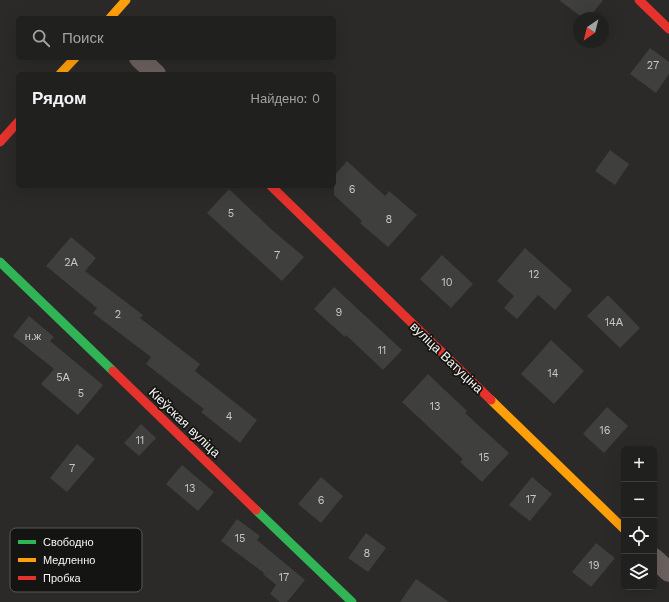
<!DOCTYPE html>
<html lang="ru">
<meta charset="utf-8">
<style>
:root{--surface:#20201e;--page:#2d2d2b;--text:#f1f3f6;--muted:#a2a3a4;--line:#3d3e3c}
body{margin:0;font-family:"Work Sans",sans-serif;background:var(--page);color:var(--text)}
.controls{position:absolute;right:12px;bottom:12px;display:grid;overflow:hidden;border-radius:6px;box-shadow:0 4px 16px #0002}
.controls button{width:36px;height:36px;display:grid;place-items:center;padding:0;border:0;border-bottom:1px solid var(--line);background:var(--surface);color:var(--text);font:20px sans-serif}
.compass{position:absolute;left:573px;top:12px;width:36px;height:36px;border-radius:50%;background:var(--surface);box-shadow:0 4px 16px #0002;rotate:215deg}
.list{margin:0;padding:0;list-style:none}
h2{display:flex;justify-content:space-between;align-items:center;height:52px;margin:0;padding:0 16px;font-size:17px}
h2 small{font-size:13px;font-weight:400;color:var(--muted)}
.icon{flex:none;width:22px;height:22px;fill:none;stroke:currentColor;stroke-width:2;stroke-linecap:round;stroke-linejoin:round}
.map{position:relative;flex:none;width:669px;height:602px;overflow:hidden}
.search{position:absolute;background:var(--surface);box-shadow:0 4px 16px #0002;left:16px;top:16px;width:320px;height:44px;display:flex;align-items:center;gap:10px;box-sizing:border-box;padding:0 14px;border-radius:6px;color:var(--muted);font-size:15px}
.panel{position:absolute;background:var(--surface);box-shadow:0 4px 16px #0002;left:16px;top:72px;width:320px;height:116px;border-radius:6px}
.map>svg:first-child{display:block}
.building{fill:#3f3f3d}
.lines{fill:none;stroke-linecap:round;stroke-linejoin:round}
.street{stroke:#6b615f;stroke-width:20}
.fast{stroke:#30b455;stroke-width:9}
.slow{stroke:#ff9f0a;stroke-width:9}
.jam{stroke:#e5322d;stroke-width:9}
.labels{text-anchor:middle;stroke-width:3.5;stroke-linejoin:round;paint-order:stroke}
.number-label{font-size:11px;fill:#c8c8c5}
.street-label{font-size:13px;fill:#f5f5f2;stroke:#141412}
.key{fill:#141412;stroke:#585855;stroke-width:1}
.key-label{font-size:11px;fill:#f5f5f2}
</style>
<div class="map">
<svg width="669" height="602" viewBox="0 0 669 602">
<rect width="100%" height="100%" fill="#2b2a28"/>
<g class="building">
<polygon points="559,0 603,0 589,18 583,18"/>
<polygon points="650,48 669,62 669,74 656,93 630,74"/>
<polygon points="610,150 629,164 615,185 595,171"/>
<polygon points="347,161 385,196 389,191 417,215 388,247 360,223 362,221 334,195 334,176"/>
<polygon points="229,189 271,229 304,257 282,281 207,213"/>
<polygon points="71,237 96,258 85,271 143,315 140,318 200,364 195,371 257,420 240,443 201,412 204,409 146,364 151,357 93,313 97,308 46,266"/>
<polygon points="525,248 572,290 555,310 538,295 517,319 504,308 514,296 497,281"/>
<polygon points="442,255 473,284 451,308 420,279"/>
<polygon points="334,287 402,350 383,370 346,335 345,337 314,309"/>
<polygon points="608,295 640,328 620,348 587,316"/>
<polygon points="29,316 54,337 50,341 103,385 78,415 41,384 54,369 13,336"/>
<polygon points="551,340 584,371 554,404 521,374"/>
<polygon points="428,374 467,411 465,413 509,453 482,482 460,462 463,459 402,402"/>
<polygon points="607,407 628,426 604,453 583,434"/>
<polygon points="141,424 156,438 139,456 124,443"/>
<polygon points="77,444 95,459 67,492 50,478"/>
<polygon points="182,465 214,492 198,511 166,484"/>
<polygon points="321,477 343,496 321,523 298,504"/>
<polygon points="532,477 552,494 530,521 509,505"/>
<polygon points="237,519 260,536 257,540 305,580 287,602 280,602 270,594 276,585 263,574 264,573 221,541"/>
<polygon points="366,533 386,548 368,572 348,558"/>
<polygon points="596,543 615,558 591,587 572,572"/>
<polygon points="416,579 449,602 400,602"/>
</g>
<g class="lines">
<g class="street">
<polyline points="139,58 156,74"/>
<polyline points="654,558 669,572"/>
</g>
<g class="fast">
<polyline points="0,262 113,371"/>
<polyline points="256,510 352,602"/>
</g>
<g class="slow">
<polyline points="110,18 126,0"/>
<polyline points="60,74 75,58"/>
<polyline points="491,400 624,529"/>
</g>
<g class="jam">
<polyline points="639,0 669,29"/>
<polyline points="0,142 18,122"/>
<polyline points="271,186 491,400"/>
<polyline points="113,371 256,510"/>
</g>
</g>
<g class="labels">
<g class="number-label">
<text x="653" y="69">27</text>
<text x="352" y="193">6</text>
<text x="231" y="217">5</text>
<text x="389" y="223">8</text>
<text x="277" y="259">7</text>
<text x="71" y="266">2А</text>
<text x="534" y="278">12</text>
<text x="447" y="286">10</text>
<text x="339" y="316">9</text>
<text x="118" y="318">2</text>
<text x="614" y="326">14А</text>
<text x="33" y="340">н.ж</text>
<text x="382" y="354">11</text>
<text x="553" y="377">14</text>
<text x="63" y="381">5А</text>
<text x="81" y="397">5</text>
<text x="435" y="410">13</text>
<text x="229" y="420">4</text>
<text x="605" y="434">16</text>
<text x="140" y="444">11</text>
<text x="484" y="461">15</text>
<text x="72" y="472">7</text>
<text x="190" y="492">13</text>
<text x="531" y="503">17</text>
<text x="321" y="504">6</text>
<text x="240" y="542">15</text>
<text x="367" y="557">8</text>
<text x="594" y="569">19</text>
<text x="284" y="581">17</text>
</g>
<g class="street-label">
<text transform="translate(447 357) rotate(44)" y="5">вуліца Ватуціна</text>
<text transform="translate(185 422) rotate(44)" y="5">Кіеўская вуліца</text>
</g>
</g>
<rect x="10" y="528" width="132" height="64" rx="6" class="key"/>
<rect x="18" y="540" width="18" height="4" fill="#30b455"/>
<rect x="18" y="558" width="18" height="4" fill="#ff9f0a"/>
<rect x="18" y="576" width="18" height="4" fill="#e5322d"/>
<g class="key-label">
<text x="43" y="546">Свободно</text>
<text x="43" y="564">Медленно</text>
<text x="43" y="582">Пробка</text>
</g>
</svg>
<div class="controls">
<button>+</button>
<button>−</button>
<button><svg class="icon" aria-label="locate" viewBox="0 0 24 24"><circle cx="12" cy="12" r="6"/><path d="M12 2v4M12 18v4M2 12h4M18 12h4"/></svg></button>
<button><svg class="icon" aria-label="layers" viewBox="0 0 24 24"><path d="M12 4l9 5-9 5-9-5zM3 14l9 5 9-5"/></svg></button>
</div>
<svg class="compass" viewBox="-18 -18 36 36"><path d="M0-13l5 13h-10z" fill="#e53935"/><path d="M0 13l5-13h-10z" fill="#a2a3a4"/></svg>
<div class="search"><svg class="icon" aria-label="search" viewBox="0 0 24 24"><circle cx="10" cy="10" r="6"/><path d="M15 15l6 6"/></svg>Поиск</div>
<section class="panel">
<h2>Рядом<small>Найдено: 0</small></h2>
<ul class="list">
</ul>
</section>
</div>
